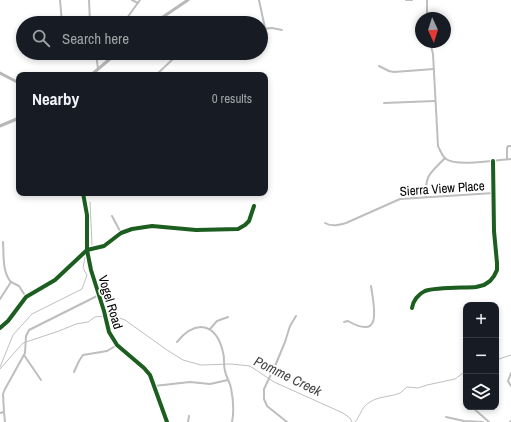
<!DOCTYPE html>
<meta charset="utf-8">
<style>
:root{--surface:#171b24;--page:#20242c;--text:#f1f3f6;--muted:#9ea1a6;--line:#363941}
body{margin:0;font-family:"Archivo Narrow",sans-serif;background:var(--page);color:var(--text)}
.controls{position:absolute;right:12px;bottom:12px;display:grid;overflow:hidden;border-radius:8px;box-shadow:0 2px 6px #0003}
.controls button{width:36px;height:36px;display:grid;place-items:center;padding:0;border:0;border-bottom:1px solid var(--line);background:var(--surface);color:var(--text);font:20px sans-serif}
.compass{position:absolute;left:415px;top:12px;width:36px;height:36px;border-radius:50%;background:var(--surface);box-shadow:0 2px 6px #0003;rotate:176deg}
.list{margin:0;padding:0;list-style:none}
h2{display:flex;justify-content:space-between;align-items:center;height:52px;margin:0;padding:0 16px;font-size:17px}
h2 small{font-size:13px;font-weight:400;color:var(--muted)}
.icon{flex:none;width:22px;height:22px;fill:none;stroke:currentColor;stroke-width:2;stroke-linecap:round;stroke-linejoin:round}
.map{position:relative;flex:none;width:511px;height:422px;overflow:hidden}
.search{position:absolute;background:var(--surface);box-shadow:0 2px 6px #0003;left:16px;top:16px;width:252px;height:44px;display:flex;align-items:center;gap:10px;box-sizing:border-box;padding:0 14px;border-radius:22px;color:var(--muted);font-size:15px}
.panel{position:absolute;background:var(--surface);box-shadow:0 2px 6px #0003;left:16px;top:72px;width:252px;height:124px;border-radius:8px}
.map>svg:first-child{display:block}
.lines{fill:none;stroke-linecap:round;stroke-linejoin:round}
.stream{stroke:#bfbfbf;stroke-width:1}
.minor{stroke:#bebebe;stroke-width:2}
.tertiary{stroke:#bebebe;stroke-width:2.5}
.secondary{stroke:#b8b8b8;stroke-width:3}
.cycleway-casing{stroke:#fff;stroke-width:6}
.cycleway{stroke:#1b5e20;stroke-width:4}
.labels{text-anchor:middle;stroke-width:3.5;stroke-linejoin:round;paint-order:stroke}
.street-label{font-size:13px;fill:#000;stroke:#fff}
.water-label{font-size:14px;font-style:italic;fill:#444;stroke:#fff}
</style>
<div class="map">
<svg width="511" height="422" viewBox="0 0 511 422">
<rect width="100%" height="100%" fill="#fff"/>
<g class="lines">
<g class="stream">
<polyline points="90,202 92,245"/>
<polyline points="107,315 111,315 125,320 167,350 183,360 201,365 231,364 250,366 274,382 343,413 350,418 352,422"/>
<polyline points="496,360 511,355"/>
<polyline points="0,367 13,335 32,314 82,289 87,275 83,268 85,257"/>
<polyline points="0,369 23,343 59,331 76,324 88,322 95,317 104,316"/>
<path d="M355,422c6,-6 5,-14 15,-20 9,-6 21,-5 30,-9 2,-2 5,-4 7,-6l11,1 9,-3 28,-6 11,-8"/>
</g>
<g class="minor">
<polyline points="60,0 62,23"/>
<polyline points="89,0 90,23"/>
<polyline points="132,0 138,3"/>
<polyline points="259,0 265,28"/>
<polyline points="406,0 412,0"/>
<polyline points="427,0 427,18"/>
<polyline points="127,23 127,18 140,0"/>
<polyline points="261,29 272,28 282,30"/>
<path d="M430,42l3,12 5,92c2,4 4,10 8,13 11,8 50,1 65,0"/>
<polyline points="96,53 98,69"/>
<polyline points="379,66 389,71 394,72 434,69"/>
<polyline points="156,75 173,59 184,53"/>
<polyline points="384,103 435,101"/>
<polyline points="507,159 507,148 508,146 511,146"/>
<path d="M426,197c-1,-23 4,-23 19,-39"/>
<polyline points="112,216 121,233"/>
<path d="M325,223c7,4 14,2 21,0l54,-24 94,-6"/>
<polyline points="11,282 19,286 26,297"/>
<path d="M0,299l11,-17c-9,-10 -7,-27 -8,-40"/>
<path d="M412,308c1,-7 6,-14 13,-17 12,-4 38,-3 51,-4l8,-2 6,-4 4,-5 3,-6v-7l-3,-32 -1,-70"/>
<path d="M344,322l4,-1c35,20 26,-14 23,-35"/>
<polyline points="0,328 8,321 26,297 55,280 87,250 104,246 121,233 132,229 152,226 196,230 238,229 245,225 249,221 254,206"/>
<polyline points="210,329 217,321 228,317"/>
<path d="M177,342c19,-23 39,-19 46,10 2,6 0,12 2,19 1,6 5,11 6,17 2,10 3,24 1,34"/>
<polyline points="24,355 41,380"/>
<polyline points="74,372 79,361 83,355 107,351 117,345"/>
<polyline points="511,373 508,381 511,386"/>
<polyline points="154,386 190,382 210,384 228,380"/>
<polyline points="472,407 489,422"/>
<polyline points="4,412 5,422"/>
<polyline points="0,413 4,412 3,394 5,389 25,353 26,336 29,330 99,295"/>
<polyline points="446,417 464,421 483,422"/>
<polyline points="188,422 189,416"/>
<polyline points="287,422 267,406 264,399 264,389 275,366 285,342 290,326 296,316"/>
<polyline points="510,422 511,421"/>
</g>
<polyline class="tertiary" points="83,193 87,215 87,250 91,270 104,311 109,332 117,345 144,368 150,375 167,422"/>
<g class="secondary">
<polyline points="154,23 188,0"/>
<polyline points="0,73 19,83"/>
<polyline points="91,75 117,53"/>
<polyline points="0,126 19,118"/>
</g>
<defs>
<g id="cycleway">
<polyline points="83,193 87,215 87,250 91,270 104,311 109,332 117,345 144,368 150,375 167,422"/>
<path d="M412,308c1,-7 6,-14 13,-17 12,-4 38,-3 51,-4l8,-2 6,-4 4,-5 3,-6v-7l-3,-32 -1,-70"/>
<polyline points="0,328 8,321 26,297 55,280 87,250 104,246 121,233 132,229 152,226 196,230 238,229 245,225 249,221 254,206"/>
</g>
</defs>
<use href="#cycleway" class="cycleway-casing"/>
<use href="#cycleway" class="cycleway"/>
</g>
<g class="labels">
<g class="street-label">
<text transform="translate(442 188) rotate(-4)" y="5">Sierra View Place</text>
<text transform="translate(111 302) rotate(73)" y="5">Vogel Road</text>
</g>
<g class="water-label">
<text transform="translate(288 376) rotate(26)" y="5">Pomme Creek</text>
</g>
</g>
</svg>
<div class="controls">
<button>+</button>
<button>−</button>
<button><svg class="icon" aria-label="layers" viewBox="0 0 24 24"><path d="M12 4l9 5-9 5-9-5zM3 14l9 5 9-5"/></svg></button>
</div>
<svg class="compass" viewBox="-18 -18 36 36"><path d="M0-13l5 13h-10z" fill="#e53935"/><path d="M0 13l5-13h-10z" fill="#9ea1a6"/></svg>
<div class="search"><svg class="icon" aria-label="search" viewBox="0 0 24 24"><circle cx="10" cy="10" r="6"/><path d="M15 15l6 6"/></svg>Search here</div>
<section class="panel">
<h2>Nearby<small>0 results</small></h2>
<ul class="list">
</ul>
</section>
</div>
